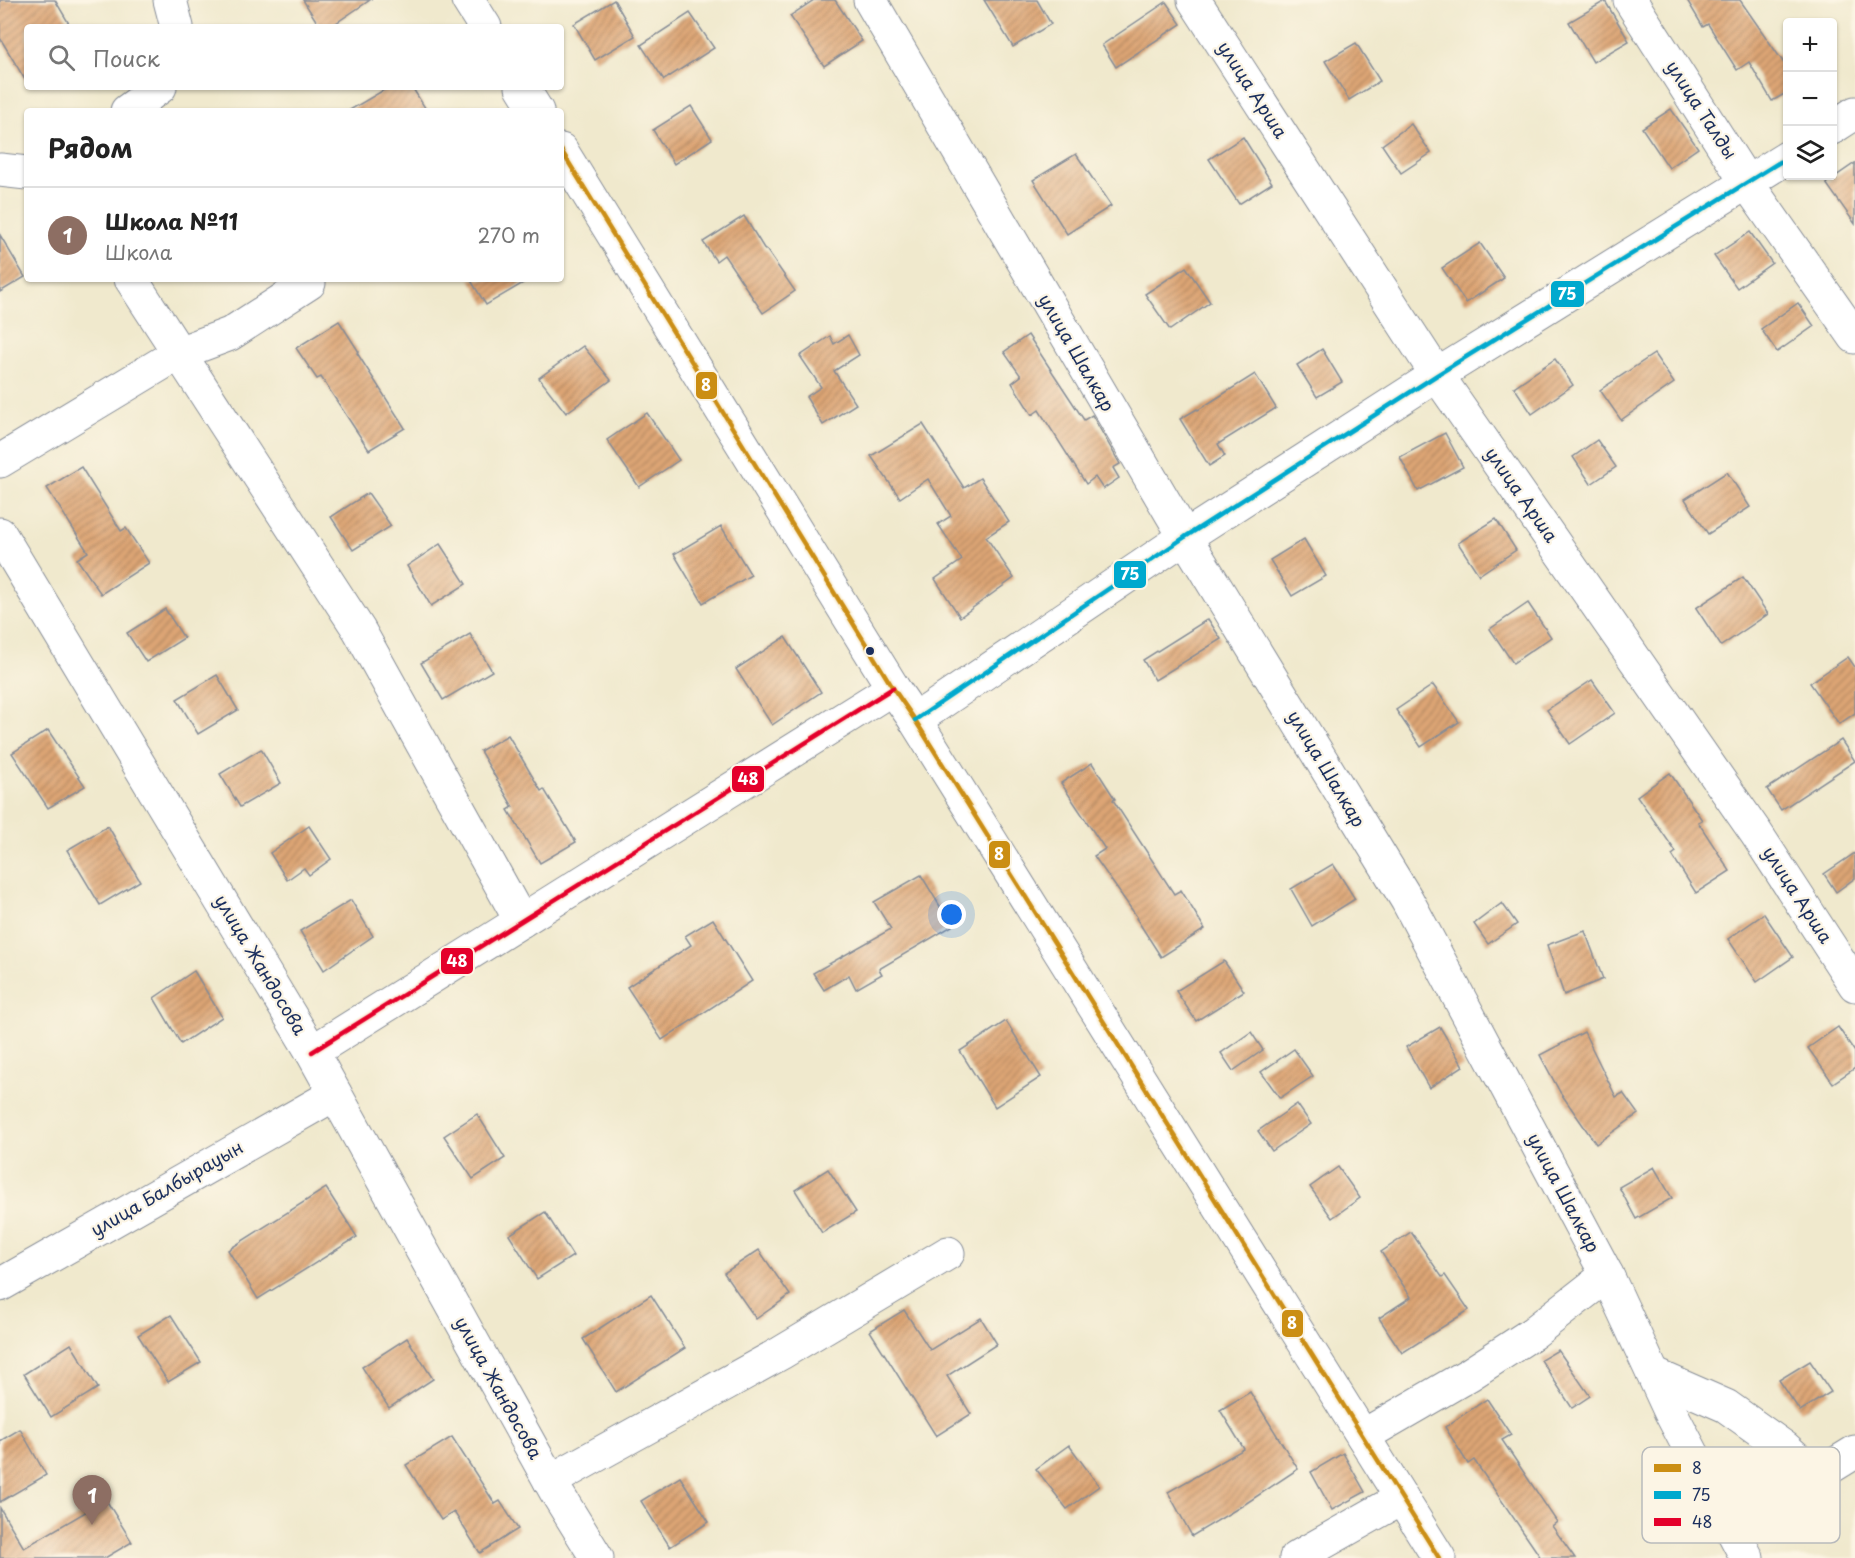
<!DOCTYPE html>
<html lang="ru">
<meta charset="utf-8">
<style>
:root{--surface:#fff;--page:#f2f2f2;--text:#222;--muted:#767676;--line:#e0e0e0;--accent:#b45309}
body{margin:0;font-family:"Playpen Sans",sans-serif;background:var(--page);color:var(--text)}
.controls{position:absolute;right:18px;top:18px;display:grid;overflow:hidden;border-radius:6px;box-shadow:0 2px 4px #0004}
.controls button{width:54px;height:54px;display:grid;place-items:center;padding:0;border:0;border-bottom:2px solid var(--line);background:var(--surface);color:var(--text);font:30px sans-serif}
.you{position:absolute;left:952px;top:915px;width:21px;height:21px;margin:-15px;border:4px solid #fff;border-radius:50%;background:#1a73e8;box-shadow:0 0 0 9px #1a73e833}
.badge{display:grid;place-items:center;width:39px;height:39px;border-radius:50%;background:var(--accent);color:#fff;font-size:20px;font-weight:700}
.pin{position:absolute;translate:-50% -50px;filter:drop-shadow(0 2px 3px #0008)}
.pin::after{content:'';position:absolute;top:32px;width:21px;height:18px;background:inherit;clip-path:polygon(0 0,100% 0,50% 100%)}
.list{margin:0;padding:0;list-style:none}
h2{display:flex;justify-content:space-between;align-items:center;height:78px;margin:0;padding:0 24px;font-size:26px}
h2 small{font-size:20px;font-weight:400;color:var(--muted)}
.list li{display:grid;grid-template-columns:39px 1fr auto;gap:18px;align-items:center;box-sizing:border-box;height:96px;padding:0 24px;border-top:2px solid var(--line)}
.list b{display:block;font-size:22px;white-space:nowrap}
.list p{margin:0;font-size:20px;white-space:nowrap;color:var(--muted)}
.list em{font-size:20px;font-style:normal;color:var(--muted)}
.icon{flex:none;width:33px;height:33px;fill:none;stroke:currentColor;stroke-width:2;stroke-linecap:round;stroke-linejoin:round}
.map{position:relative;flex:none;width:1855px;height:1558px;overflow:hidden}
.search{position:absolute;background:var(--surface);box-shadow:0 2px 4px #0004;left:24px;top:24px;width:540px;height:66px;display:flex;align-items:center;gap:15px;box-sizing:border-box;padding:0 21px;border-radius:6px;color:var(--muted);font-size:22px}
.panel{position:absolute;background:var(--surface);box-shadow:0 2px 4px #0004;left:24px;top:108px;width:540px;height:174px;border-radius:6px}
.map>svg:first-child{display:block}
.building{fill:url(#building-hatch)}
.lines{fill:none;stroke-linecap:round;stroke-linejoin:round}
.minor-casing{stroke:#868c96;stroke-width:35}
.minor{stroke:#fff;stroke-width:33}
.bus-1-casing{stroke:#fcf5e5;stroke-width:9}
.bus-2-casing{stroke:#fcf5e5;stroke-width:9}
.bus-3-casing{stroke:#fcf5e5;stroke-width:9}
.bus-1{stroke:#cb8e13;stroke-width:4.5}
.bus-2{stroke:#00a9ce;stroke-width:4.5}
.bus-3{stroke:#e4002b;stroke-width:4.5}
.bus-dot{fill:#1b2f5e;stroke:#fcf5e5;stroke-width:2}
.labels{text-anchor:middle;stroke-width:4.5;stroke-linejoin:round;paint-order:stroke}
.street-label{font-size:18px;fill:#1b2f5e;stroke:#fcf5e5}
.key{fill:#fcf5e5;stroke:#b8babc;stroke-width:1.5}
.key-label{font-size:16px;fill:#1b2f5e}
.line-badge{stroke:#fcf5e5;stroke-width:2}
.badge-label{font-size:16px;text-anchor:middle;font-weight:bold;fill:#fff}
</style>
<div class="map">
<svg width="1855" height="1558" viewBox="0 0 1855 1558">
<defs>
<pattern id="building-hatch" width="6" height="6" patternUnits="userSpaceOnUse" patternTransform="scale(1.5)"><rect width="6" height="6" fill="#dda574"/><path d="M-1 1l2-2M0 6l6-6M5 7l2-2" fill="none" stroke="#b28762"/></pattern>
</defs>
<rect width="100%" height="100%" fill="#fcf5e5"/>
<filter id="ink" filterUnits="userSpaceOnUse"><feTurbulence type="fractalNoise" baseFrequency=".0167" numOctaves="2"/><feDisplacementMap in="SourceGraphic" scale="12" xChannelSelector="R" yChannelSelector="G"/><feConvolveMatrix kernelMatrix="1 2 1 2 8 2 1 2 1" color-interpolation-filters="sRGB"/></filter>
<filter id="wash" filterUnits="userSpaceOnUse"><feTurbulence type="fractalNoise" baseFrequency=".008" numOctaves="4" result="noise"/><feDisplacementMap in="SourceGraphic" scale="24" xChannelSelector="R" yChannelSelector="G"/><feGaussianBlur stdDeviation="1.35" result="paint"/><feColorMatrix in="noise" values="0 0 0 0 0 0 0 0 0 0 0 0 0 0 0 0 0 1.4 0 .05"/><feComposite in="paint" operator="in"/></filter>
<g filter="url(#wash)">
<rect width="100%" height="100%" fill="#f0e9cd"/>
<g id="blocks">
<g class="building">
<polygon points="0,0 55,0 71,27 27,27 27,83 0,38"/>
<polygon points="303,0 370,0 330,27 320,27"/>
<polygon points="614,0 635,36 595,60 574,24"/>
<polygon points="814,0 835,0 862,41 824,66 790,16"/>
<polygon points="984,0 1037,0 1051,24 1013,47"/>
<polygon points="1687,0 1740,0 1788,69 1788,92 1772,101 1749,62 1737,70 1708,24 1703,27"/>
<polygon points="1605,1 1629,41 1593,62 1569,22"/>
<polygon points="1166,2 1181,24 1116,67 1102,45"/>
<polygon points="690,13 714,48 664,80 641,45"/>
<polygon points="1356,43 1380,81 1349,100 1325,61"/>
<polygon points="389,87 412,87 427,111 348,111"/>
<polygon points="691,106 712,139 674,164 653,130"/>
<polygon points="1671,109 1698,148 1669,168 1642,128"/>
<polygon points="1411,124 1431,153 1401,173 1382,145"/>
<polygon points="1243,137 1272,183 1239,204 1209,159"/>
<polygon points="1076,154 1111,206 1067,234 1033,180"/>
<polygon points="1855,163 1855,224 1826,183"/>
<polygon points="744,216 765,250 766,249 795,291 763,313 724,255 716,261 703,242"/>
<polygon points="1750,232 1772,263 1737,288 1714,256"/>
<polygon points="0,235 25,277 0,292"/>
<polygon points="1480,243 1504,278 1466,303 1442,268"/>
<polygon points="1186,267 1210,302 1170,330 1145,294"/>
<polygon points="470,279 530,279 486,305"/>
<polygon points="1798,303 1814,326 1777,352 1761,329"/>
<polygon points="339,321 359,352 357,353 405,428 369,450 321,377 317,379 296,348"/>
<polygon points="848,335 859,355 834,371 856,404 823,425 806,397 821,387 800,356 830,336 834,344"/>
<polygon points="1028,335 1084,420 1092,415 1120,464 1113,468 1119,478 1103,489 1095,477 1086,484 1039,410 1032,415 1012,383 1021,376 1004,352"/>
<polygon points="583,346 611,380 566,413 539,378"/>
<polygon points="1322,349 1342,382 1317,397 1297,365"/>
<polygon points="1654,354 1674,383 1621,420 1600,390"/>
<polygon points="1555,359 1573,385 1532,414 1514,387"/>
<polygon points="1255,374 1276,408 1218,444 1225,456 1209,466 1180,419 1197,409 1198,410"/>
<polygon points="647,413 679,460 639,487 607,440"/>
<polygon points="923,424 964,488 980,478 1009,522 986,537 1014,578 960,617 935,579 962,560 938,524 951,516 928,479 900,498 871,456"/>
<polygon points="1445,433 1463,467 1418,491 1400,457"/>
<polygon points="1597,440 1616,467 1591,484 1573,457"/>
<polygon points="81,467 121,531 126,528 149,563 101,594 77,559 88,552 47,488"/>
<polygon points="1727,472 1750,507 1708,534 1685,499"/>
<polygon points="368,493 391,526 353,550 331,517"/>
<polygon points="1496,519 1516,550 1479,575 1458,543"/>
<polygon points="721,526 751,575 703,603 674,554"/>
<polygon points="1304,539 1326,576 1292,596 1270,560"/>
<polygon points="440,544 466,584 431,606 407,566"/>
<polygon points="1743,577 1768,614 1721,646 1696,608"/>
<polygon points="1528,603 1551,637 1513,663 1490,629"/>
<polygon points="165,609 184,638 146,662 127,633"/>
<polygon points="1208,619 1221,639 1155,680 1143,660"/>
<polygon points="470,634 492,671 443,700 421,663"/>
<polygon points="785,637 821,692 772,725 736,669"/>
<polygon points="1848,657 1855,667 1855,713 1839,724 1810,683"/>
<polygon points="217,675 238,710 198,734 177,699"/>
<polygon points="1592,680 1615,713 1570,744 1547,710"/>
<polygon points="1433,685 1459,722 1421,747 1396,710"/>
<polygon points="48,730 85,786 48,808 12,753"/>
<polygon points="508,735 541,791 544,789 576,842 540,863 508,810 513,807 480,751"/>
<polygon points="1841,740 1855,761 1781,810 1767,789"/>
<polygon points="261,749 281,783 240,807 220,774"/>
<polygon points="1092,763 1115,799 1113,800 1174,894 1181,890 1205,929 1161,957 1136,918 1137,917 1094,856 1105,849 1061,783"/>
<polygon points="1670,773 1702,820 1698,822 1730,871 1696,893 1672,855 1676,852 1637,796"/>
<polygon points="108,826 140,881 100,905 67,850"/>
<polygon points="309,826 331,859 309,875 304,868 287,880 270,853"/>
<polygon points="1855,853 1855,878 1836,892 1824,874"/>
<polygon points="1333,864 1355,899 1312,926 1291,889"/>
<polygon points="921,875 952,926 879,969 882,974 856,989 849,975 824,990 813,973 891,929 874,902"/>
<polygon points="351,900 373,936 324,970 300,931"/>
<polygon points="1502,903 1517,924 1488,944 1474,924"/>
<polygon points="1764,914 1793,957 1757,982 1728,939"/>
<polygon points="713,919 752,981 662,1040 627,987 691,945 685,936"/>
<polygon points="1585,931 1603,979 1564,995 1547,945"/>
<polygon points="1224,961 1244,991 1196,1021 1176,991"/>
<polygon points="194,971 222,1017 181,1044 154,998"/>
<polygon points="1006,1021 1041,1077 995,1107 960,1051"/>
<polygon points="1440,1027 1463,1066 1429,1088 1406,1047"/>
<polygon points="1838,1027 1855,1052 1855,1068 1833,1083 1808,1048"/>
<polygon points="1251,1032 1263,1050 1233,1071 1221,1053"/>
<polygon points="1584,1032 1616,1097 1623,1093 1638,1114 1596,1144 1560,1092 1540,1055"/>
<polygon points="1294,1049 1313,1076 1280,1098 1261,1072"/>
<polygon points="1297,1104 1311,1124 1272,1151 1258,1131"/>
<polygon points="477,1114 505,1158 473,1179 444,1136"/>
<polygon points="1338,1167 1360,1198 1332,1218 1310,1187"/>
<polygon points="1654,1167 1672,1198 1636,1219 1619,1187"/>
<polygon points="828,1169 856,1212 822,1233 795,1190"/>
<polygon points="326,1188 357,1237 258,1299 228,1250"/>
<polygon points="545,1212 573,1256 537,1279 509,1235"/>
<polygon points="1411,1232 1442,1277 1445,1275 1469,1310 1402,1353 1379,1318 1411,1297 1381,1252"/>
<polygon points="759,1250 790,1295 756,1319 724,1273"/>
<polygon points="651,1295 685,1348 616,1392 583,1339"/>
<polygon points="904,1310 930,1350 981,1318 997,1344 947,1376 971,1414 936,1436 870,1331"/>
<polygon points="171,1315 201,1362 168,1382 138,1335"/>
<polygon points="407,1338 433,1379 389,1408 362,1367"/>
<polygon points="71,1344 98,1388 51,1417 24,1374"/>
<polygon points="1558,1350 1590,1396 1572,1408 1541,1360"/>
<polygon points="1810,1361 1831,1392 1800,1411 1779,1380"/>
<polygon points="1250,1392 1298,1469 1245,1504 1192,1536 1168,1492 1244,1449 1220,1410"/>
<polygon points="1487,1399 1511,1435 1502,1440 1557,1522 1552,1526 1575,1558 1541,1558 1474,1460 1468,1464 1445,1427"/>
<polygon points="20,1429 46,1475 0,1502 0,1441"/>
<polygon points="452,1437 495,1504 500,1501 518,1529 480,1553 454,1512 441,1520 406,1465"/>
<polygon points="1069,1445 1099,1486 1067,1509 1036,1469"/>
<polygon points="1343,1453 1365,1492 1332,1510 1311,1472"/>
<polygon points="680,1477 709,1522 670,1547 641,1501"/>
<polygon points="106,1500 132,1542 105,1558 0,1558 0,1508 24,1548"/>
</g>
</g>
</g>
<g filter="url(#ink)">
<use href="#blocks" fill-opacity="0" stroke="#868c96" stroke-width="1.5"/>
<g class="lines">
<defs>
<g id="minor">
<polyline points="170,0 177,27"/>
<polyline points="468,0 485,27"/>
<polyline points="870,0 1185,537 1407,900 1607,1275 1670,1411 1747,1558"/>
<polyline points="1194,0 1437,375 1756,833 1855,985"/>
<polyline points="1630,0 1747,183 1855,337"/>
<polyline points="522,87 537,111"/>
<polyline points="127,111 160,87"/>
<polyline points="1832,128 1855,113"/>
<polyline points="561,150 893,688 915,720 1439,1558"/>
<polyline points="0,170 27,173"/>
<polyline points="131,279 359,630 521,921"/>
<polyline points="0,461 179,353 230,334 309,283"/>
<polyline points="0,534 312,1052 555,1490 597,1558"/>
<polyline points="915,720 1185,537 1437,375 1788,157"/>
<polyline points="312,1052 893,688"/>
<polyline points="0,1285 335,1094"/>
<polyline points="1653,1374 1726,1406 1785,1448 1816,1476 1855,1452"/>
<polyline points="1363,1436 1470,1374 1533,1333 1607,1275"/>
<polyline points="550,1481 781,1353 948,1253"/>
<polyline points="1733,1530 1756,1518 1816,1476"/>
<polyline points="1296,1558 1402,1498"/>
</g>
</defs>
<use href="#minor" class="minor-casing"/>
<use href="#minor" class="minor"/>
<defs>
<polyline id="bus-1" points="561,150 893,688 915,720 1439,1558"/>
<polyline id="bus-2" points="915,720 1185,537 1437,375 1788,157"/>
<polyline id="bus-3" points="312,1052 893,688"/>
</defs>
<use href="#bus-1" class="bus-1-casing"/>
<use href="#bus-2" class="bus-2-casing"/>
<use href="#bus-3" class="bus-3-casing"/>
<use href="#bus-1" class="bus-1"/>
<use href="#bus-2" class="bus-2"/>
<use href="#bus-3" class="bus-3"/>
</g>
</g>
<circle class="bus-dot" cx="870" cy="651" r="5"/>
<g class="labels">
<g class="street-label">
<text transform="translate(1252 90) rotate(57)" y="6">улица Арша</text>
<text transform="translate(1701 110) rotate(57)" y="6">улица Талды</text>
<text transform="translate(1076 353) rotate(60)" y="6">улица Шалкар</text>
<text transform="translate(1521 495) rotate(55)" y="6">улица Арша</text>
<text transform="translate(1326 769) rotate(59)" y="6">улица Шалкар</text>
<text transform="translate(1797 895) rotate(57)" y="6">улица Арша</text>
<text transform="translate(260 965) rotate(59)" y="6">улица Жандосова</text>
<text transform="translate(167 1189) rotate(-30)" y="6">улица Балбырауын</text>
<text transform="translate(1563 1193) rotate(62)" y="6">улица Шалкар</text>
<text transform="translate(498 1388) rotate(61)" y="6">улица Жандосова</text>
</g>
</g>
<rect x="1642" y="1447" width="198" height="96" rx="9" class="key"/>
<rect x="1654" y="1464" width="27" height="8" fill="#cb8e13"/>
<rect x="1654" y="1491" width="27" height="8" fill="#00a9ce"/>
<rect x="1654" y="1518" width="27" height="8" fill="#e4002b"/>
<g class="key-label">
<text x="1692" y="1474">8</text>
<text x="1692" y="1501">75</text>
<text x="1692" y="1528">48</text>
</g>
<g class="line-badge">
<rect x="1550" y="280" width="35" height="28" rx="6" fill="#00a9ce"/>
<rect x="695" y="371" width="23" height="29" rx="6" fill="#cb8e13"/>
<rect x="1113" y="560" width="34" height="29" rx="6" fill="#00a9ce"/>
<rect x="731" y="765" width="34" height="28" rx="6" fill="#e4002b"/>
<rect x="988" y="840" width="23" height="29" rx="6" fill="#cb8e13"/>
<rect x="440" y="947" width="34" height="28" rx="6" fill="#e4002b"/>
<rect x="1281" y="1309" width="23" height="29" rx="6" fill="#cb8e13"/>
</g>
<g class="badge-label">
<text x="1567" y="300">75</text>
<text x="706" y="391">8</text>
<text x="1130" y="580">75</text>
<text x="748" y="785">48</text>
<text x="999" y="860">8</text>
<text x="457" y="967">48</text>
<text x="1292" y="1329">8</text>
</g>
</svg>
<div class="controls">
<button>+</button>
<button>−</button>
<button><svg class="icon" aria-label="layers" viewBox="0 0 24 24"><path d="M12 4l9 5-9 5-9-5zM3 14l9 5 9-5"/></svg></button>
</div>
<div class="you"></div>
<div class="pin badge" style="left:92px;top:1525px;background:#8d6e63">1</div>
<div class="search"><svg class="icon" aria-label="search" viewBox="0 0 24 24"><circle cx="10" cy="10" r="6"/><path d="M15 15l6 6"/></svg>Поиск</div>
<section class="panel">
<h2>Рядом<small></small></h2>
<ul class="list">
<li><span class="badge" style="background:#8d6e63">1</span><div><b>Школа №11</b><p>Школа</p></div><em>270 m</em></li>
</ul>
</section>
</div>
